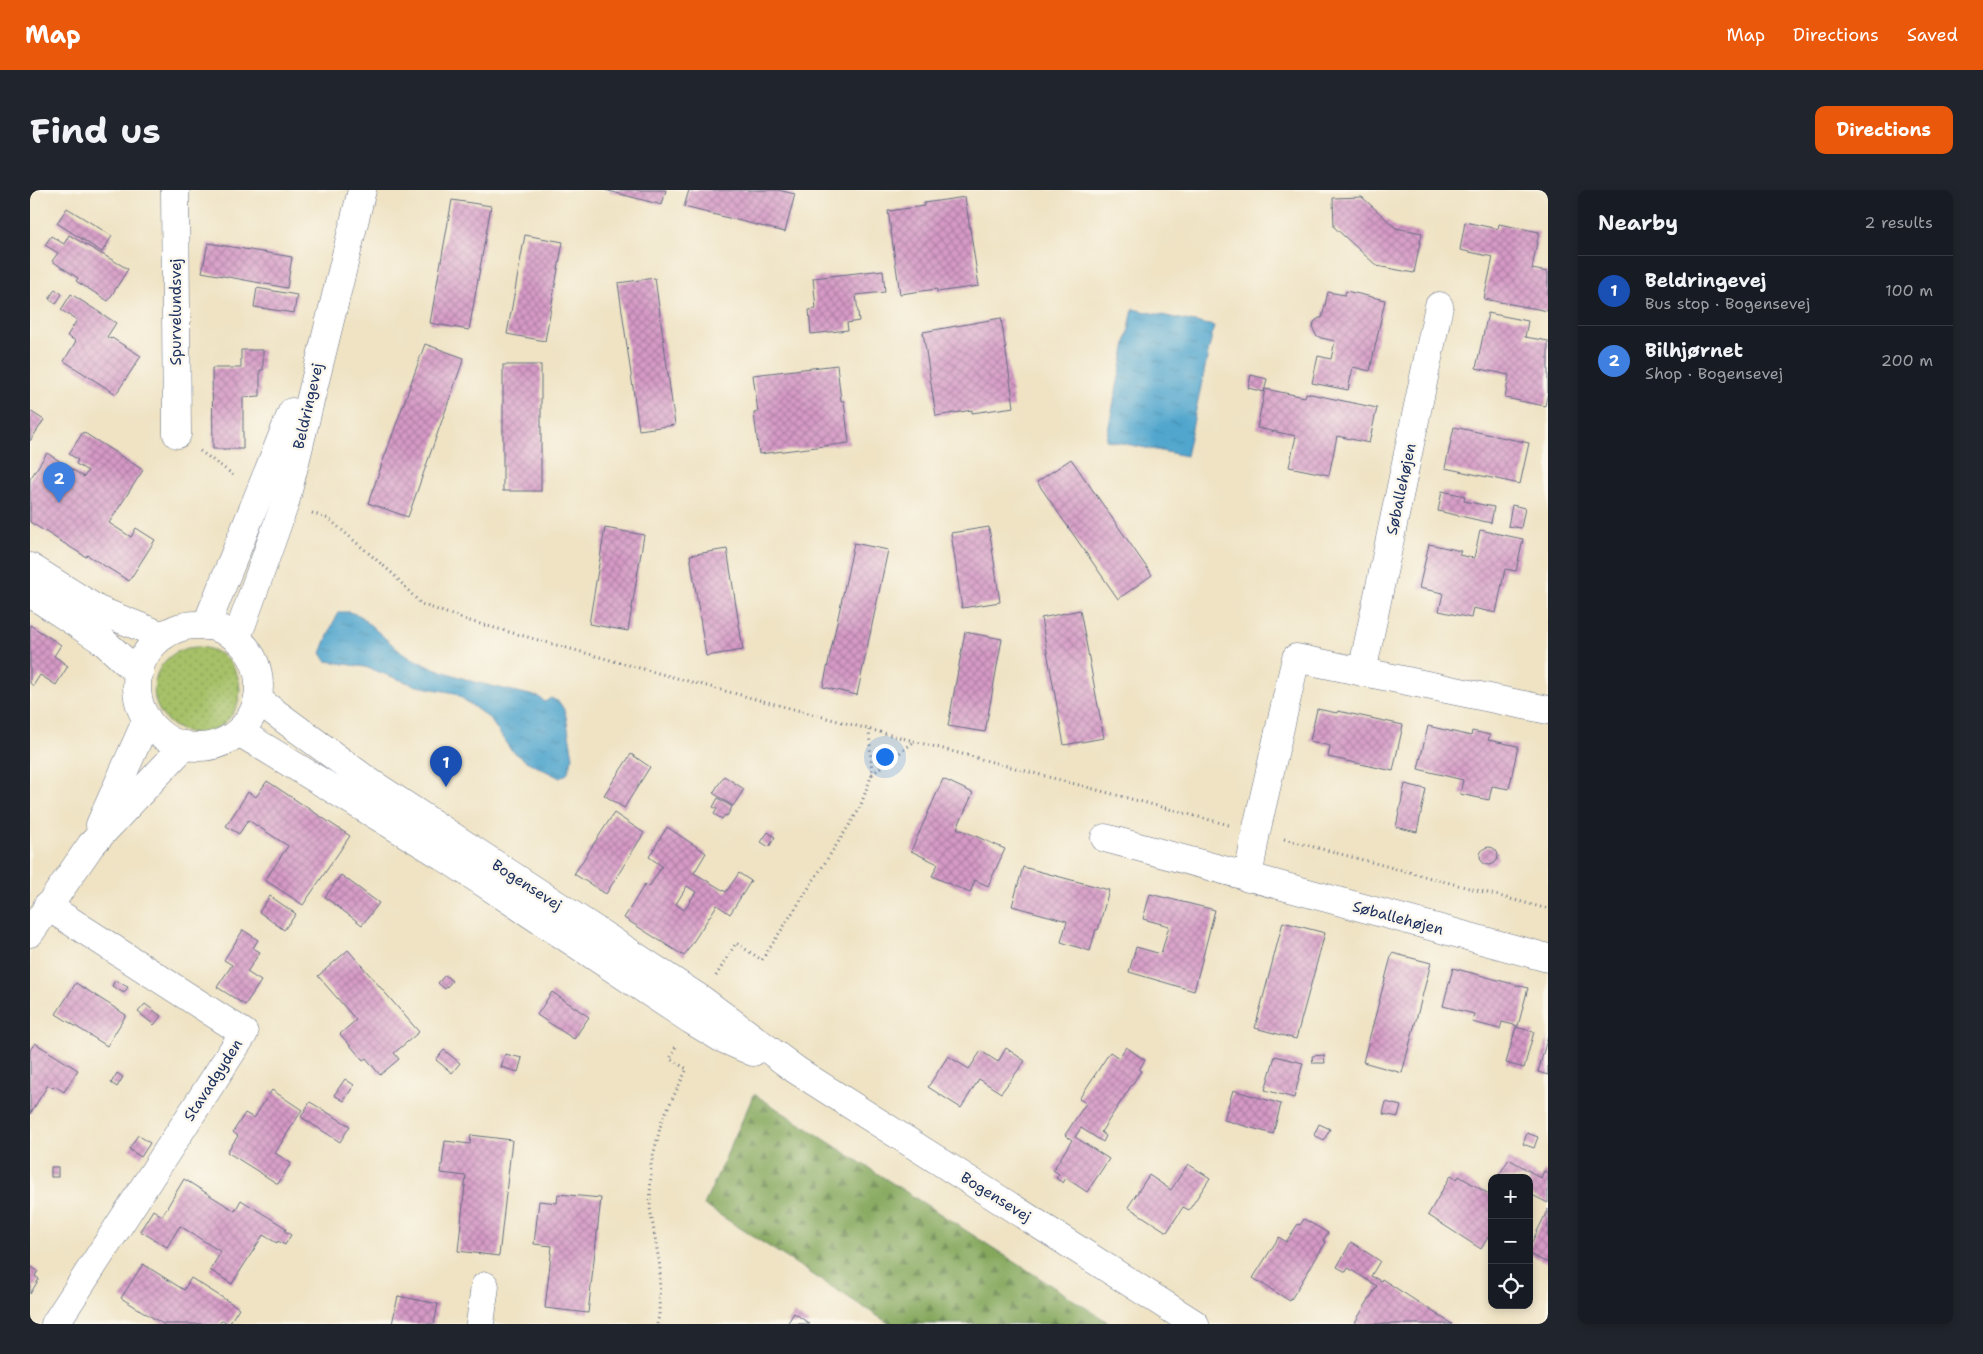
<!DOCTYPE html>
<meta charset="utf-8">
<style>
:root{--surface:#171b24;--page:#20242c;--text:#f1f3f6;--muted:#9ea1a6;--line:#363941;--accent:#ea580c}
body{margin:0;font-family:"Shantell Sans",sans-serif;background:var(--page);color:var(--text)}
.controls{position:absolute;right:15px;bottom:15px;display:grid;overflow:hidden;border-radius:10px;box-shadow:0 2px 8px #0003}
.controls button{width:45px;height:45px;display:grid;place-items:center;padding:0;border:0;border-bottom:1px solid var(--line);background:var(--surface);color:var(--text);font:25px sans-serif}
.you{position:absolute;left:854px;top:566px;width:18px;height:18px;margin:-12px;border:4px solid #fff;border-radius:50%;background:#1a73e8;box-shadow:0 0 0 8px #1a73e833}
.badge{display:grid;place-items:center;width:32px;height:32px;border-radius:50%;background:var(--accent);color:#fff;font-size:16px;font-weight:700}
.pin{position:absolute;translate:-50% -41px;filter:drop-shadow(0 1px 2px #0008)}
.pin::after{content:'';position:absolute;top:26px;width:18px;height:15px;background:inherit;clip-path:polygon(0 0,100% 0,50% 100%)}
.list{margin:0;padding:0;list-style:none}
h2{display:flex;justify-content:space-between;align-items:center;height:65px;margin:0;padding:0 20px;font-size:21px}
h2 small{font-size:16px;font-weight:400;color:var(--muted)}
.list li{display:grid;grid-template-columns:32px 1fr auto;gap:15px;align-items:center;box-sizing:border-box;height:70px;padding:0 20px;border-top:1px solid var(--line)}
.list b{display:block;font-size:19px;white-space:nowrap}
.list p{margin:0;font-size:16px;white-space:nowrap;color:var(--muted)}
.list em{font-size:16px;font-style:normal;color:var(--muted)}
.icon{flex:none;width:28px;height:28px;fill:none;stroke:currentColor;stroke-width:2;stroke-linecap:round;stroke-linejoin:round}
.map{position:relative;flex:none;width:1518px;height:1134px;overflow:hidden;border-radius:10px}
header{display:flex;align-items:center;gap:30px;box-sizing:border-box;height:70px;padding:0 25px;background:var(--accent);color:#fff}
header strong{font-size:24px}
nav{display:flex;gap:28px;margin-inline-start:auto;font-size:18px}
.intro{display:flex;align-items:center;justify-content:space-between;box-sizing:border-box;height:120px;padding:0 30px}
h1{margin:0;font-size:35px}
.button{padding:12px 22px;border-radius:10px;background:var(--accent);color:#fff;font-size:18px;font-weight:700}
main{display:flex;gap:30px;padding:0 30px}
aside{flex:1;background:var(--surface);border-radius:10px;box-shadow:0 2px 8px #0003}
.map>svg:first-child{display:block}
.grass{fill:url(#grass-dots);stroke:#607862}
.forest{fill:url(#forest-firs);stroke:#506b5d}
.water{fill:url(#water-ripples);stroke:#366a96}
.building{fill:url(#building-cross-hatch);fill-rule:evenodd}
.lines{fill:none;stroke-linecap:round;stroke-linejoin:round}
.minor-casing{stroke:#656e82;stroke-width:29}
.major-casing{stroke:#656e82;stroke-width:29}
.path{stroke:#656e82;stroke-width:3;stroke-dasharray:1 4;stroke-linecap:butt}
.minor{stroke:#fff;stroke-width:28}
.major{stroke:#fff;stroke-width:28}
.labels{text-anchor:middle;stroke-width:5;stroke-linejoin:round;paint-order:stroke}
.street-label{font-size:15px;fill:#1b2f5e;stroke:#fbf7ec}
</style>
<header>
<strong>Map</strong>
<nav><a>Map</a><a>Directions</a><a>Saved</a></nav>
</header>
<div class="intro"><h1>Find us</h1><a class="button">Directions</a></div>
<main>
<div class="map">
<svg width="1518" height="1134" viewBox="0 0 1518 1134">
<defs>
<pattern id="grass-dots" width="8" height="8" patternUnits="userSpaceOnUse" patternTransform="scale(1.25)"><rect width="8" height="8" fill="#a6c167"/><path d="M2 2h.1M6 6h.1" fill="none" stroke="#869d58" stroke-width="1.8" stroke-linecap="round"/></pattern>
<pattern id="forest-firs" width="22" height="20" patternUnits="userSpaceOnUse" patternTransform="scale(1.25)"><rect width="22" height="20" fill="#84a75c"/><path d="M5 1l3.5 6h-7zM16 11l3.5 6h-7z" fill="#6b884f"/></pattern>
<pattern id="water-ripples" width="26" height="14" patternUnits="userSpaceOnUse" patternTransform="scale(1.25)"><rect width="26" height="14" fill="#51a6cd"/><path d="M2 4q2-2 4 0t4 0M15 11q2-2 4 0t4 0" fill="none" stroke="#4288aa"/></pattern>
<pattern id="building-cross-hatch" width="8" height="8" patternUnits="userSpaceOnUse" patternTransform="scale(1.25)"><rect width="8" height="8" fill="#d69ac6"/><path d="M0 0l8 8M0 8l8-8" fill="none" stroke="#ad7ea4"/></pattern>
</defs>
<rect width="100%" height="100%" fill="#fbf7ec"/>
<filter id="ink" filterUnits="userSpaceOnUse"><feTurbulence type="fractalNoise" baseFrequency=".02" numOctaves="2"/><feDisplacementMap in="SourceGraphic" scale="10" xChannelSelector="R" yChannelSelector="G"/><feConvolveMatrix kernelMatrix="1 2 1 2 8 2 1 2 1" color-interpolation-filters="sRGB"/></filter>
<filter id="wash" filterUnits="userSpaceOnUse"><feTurbulence type="fractalNoise" baseFrequency=".0096" numOctaves="4" result="noise"/><feDisplacementMap in="SourceGraphic" scale="20" xChannelSelector="R" yChannelSelector="G"/><feGaussianBlur stdDeviation="1.12" result="paint"/><feColorMatrix in="noise" values="0 0 0 0 0 0 0 0 0 0 0 0 0 0 0 0 0 1.4 0 .05"/><feComposite in="paint" operator="in"/></filter>
<g filter="url(#wash)">
<rect width="100%" height="100%" fill="#efe3c4"/>
<circle class="grass" cx="167" cy="500" r="43"/>
<polygon class="forest" points="724,904 1081,1134 860,1134 674,1015"/>
<g class="water">
<polygon points="1103,119 1184,136 1156,266 1076,250"/>
<polygon points="309,422 319,422 329,425 373,464 398,476 444,492 509,507 515,512 521,508 529,512 535,521 543,567 537,584 530,588 496,571 480,559 460,529 425,503 387,496 335,477 296,471 291,463 303,433"/>
</g>
<g id="blocks">
<g class="building">
<polygon points="575,0 636,0 632,15"/>
<polygon points="659,0 748,0 765,4 755,42 654,17"/>
<polygon points="935,7 949,96 907,102 907,99 870,104 858,21 894,16 894,13"/>
<polygon points="1332,7 1366,38 1392,43 1384,83 1347,76 1304,37 1303,8"/>
<polygon points="422,10 461,16 439,140 400,133"/>
<polygon points="37,18 82,46 72,62 27,33"/>
<polygon points="1435,32 1468,39 1469,34 1509,42 1502,79 1518,82 1518,121 1454,109 1463,67 1430,60"/>
<polygon points="39,45 98,79 78,111 46,91 48,88 22,71 28,63 15,55 21,46 34,54"/>
<polygon points="495,45 533,52 515,151 477,144"/>
<polygon points="178,53 262,67 257,98 172,82"/>
<polygon points="853,80 855,102 826,105 829,131 817,133 818,140 781,144 779,120 786,119 783,88"/>
<polygon points="625,88 645,235 609,240 588,93"/>
<polygon points="227,98 267,105 264,123 224,117"/>
<polygon points="25,99 32,104 26,114 19,109"/>
<polygon points="1316,101 1355,110 1340,181 1323,177 1318,200 1282,193 1288,166 1301,169 1305,151 1291,148 1286,145 1283,139 1284,132 1289,128 1292,128 1298,102 1315,105"/>
<polygon points="41,104 86,133 77,147 81,149 82,148 111,166 86,204 34,171 46,151 37,146 47,130 31,120"/>
<polygon points="1458,123 1498,131 1495,147 1518,151 1518,202 1515,216 1475,208 1479,185 1446,178"/>
<polygon points="971,128 984,217 942,223 942,220 906,226 893,142"/>
<polygon points="395,154 434,168 378,327 338,313"/>
<polygon points="211,160 233,160 233,180 230,180 230,206 213,207 213,259 183,259 182,178 211,178"/>
<rect x="473" y="175" width="38" height="126"/>
<polygon points="807,175 811,211 814,211 819,253 729,264 724,223 728,222 723,185"/>
<polygon points="1221,185 1237,189 1234,202 1218,198"/>
<polygon points="1235,199 1275,207 1276,203 1347,218 1339,253 1307,246 1299,285 1259,277 1266,246 1227,238"/>
<polygon points="0,221 14,230 0,251"/>
<polygon points="1424,237 1499,253 1490,294 1415,278"/>
<polygon points="53,242 113,280 79,333 101,347 106,338 125,350 99,391 57,365 56,367 0,332 0,289 17,263 54,287 58,281 46,274 48,270 39,264"/>
<polygon points="1041,269 1122,385 1088,409 1007,292"/>
<polygon points="1412,301 1435,306 1434,311 1464,317 1461,333 1408,321"/>
<polygon points="1482,315 1495,318 1491,338 1478,336"/>
<polygon points="959,337 970,412 932,418 921,343"/>
<polygon points="575,338 614,345 598,441 559,434"/>
<polygon points="1450,340 1493,349 1486,381 1475,379 1466,423 1443,418 1441,428 1409,421 1413,403 1389,398 1399,354 1431,361 1429,365 1444,368"/>
<polygon points="824,353 858,360 827,505 793,497"/>
<polygon points="697,359 713,460 676,466 660,365"/>
<polygon points="1050,420 1074,548 1034,555 1011,428"/>
<polygon points="0,435 31,455 24,466 38,476 26,495 10,485 3,496 0,493"/>
<polygon points="935,442 972,449 955,542 918,536"/>
<polygon points="1287,519 1307,523 1308,521 1373,535 1363,581 1298,567 1300,556 1280,551"/>
<polygon points="1398,536 1441,546 1442,541 1460,545 1458,550 1488,556 1479,599 1462,596 1459,610 1430,604 1433,590 1388,579"/>
<polygon points="601,564 620,577 594,618 574,605"/>
<polygon points="694,586 714,599 703,616 683,603"/>
<polygon points="913,589 943,603 927,638 975,659 958,696 945,690 940,703 902,686 908,674 881,661"/>
<polygon points="237,591 320,646 273,715 235,690 258,656 218,630 209,644 196,636 218,602 226,607"/>
<polygon points="1375,594 1396,599 1387,642 1366,637"/>
<polygon points="688,608 702,617 697,626 695,625 692,629 684,624 687,619 683,617"/>
<polygon points="584,623 614,643 576,704 544,684"/>
<path d="M637,637l39,26 -12,20 32,19 13,-19 12,8 -21,33 -13,-9 -33,51 -60,-38 21,-34 4,3 13,-21 -13,-9zM657,696l9,6 -12,18 -8,-6z"/>
<polygon points="738,642 745,647 739,657 731,652"/>
<circle cx="1459" cy="666" r="9"/>
<polygon points="993,677 1079,700 1068,740 1066,739 1060,761 1031,752 1037,731 982,716"/>
<polygon points="311,685 349,713 332,735 295,707"/>
<polygon points="1120,704 1185,720 1164,801 1099,782 1106,757 1131,764 1139,736 1113,729"/>
<polygon points="240,706 266,724 254,740 229,722"/>
<polygon points="1253,732 1295,743 1266,849 1225,838"/>
<polygon points="213,740 228,750 223,758 230,762 217,782 231,791 215,815 187,797 202,775 194,770"/>
<polygon points="318,760 389,842 364,863 369,869 350,885 336,868 333,870 310,844 326,830 288,786"/>
<polygon points="1362,763 1401,773 1372,883 1333,872"/>
<polygon points="1423,778 1498,798 1488,836 1472,832 1470,839 1442,832 1444,824 1413,816"/>
<polygon points="415,785 422,791 415,799 408,793"/>
<polygon points="85,790 98,797 94,803 82,796"/>
<polygon points="46,793 96,825 77,856 26,824"/>
<polygon points="522,802 559,827 544,849 507,825"/>
<polygon points="115,814 131,826 124,835 108,822"/>
<polygon points="1486,837 1504,842 1494,878 1476,873"/>
<polygon points="1518,846 1518,885 1508,882"/>
<polygon points="5,853 48,880 34,902 25,896 23,898 18,895 0,924 0,860"/>
<polygon points="1096,857 1115,870 1109,880 1111,881 1071,942 1076,946 1073,952 1051,938 1045,947 1079,969 1057,1002 1036,988 1033,993 1026,988 1029,984 1023,980 1042,950 1035,945 1056,913 1049,909 1080,862 1089,868"/>
<polygon points="976,858 995,871 971,903 949,889 931,918 898,897 918,866 939,879 951,861 968,872"/>
<polygon points="414,860 430,873 422,883 406,870"/>
<polygon points="475,864 492,868 488,882 471,877"/>
<polygon points="1294,865 1295,873 1283,873 1282,866"/>
<polygon points="1245,866 1273,873 1264,908 1235,900"/>
<polygon points="87,883 93,887 87,897 81,893"/>
<polygon points="315,889 324,895 314,911 304,905"/>
<polygon points="242,900 272,920 245,963 261,973 248,994 197,962 208,946 203,942 215,923 224,928"/>
<polygon points="1203,900 1251,914 1243,944 1194,930"/>
<polygon points="280,912 320,936 310,952 271,927"/>
<polygon points="1356,912 1371,916 1368,927 1353,924"/>
<polygon points="1289,934 1300,939 1294,950 1284,945"/>
<polygon points="1497,943 1508,947 1504,958 1493,954"/>
<polygon points="108,945 120,953 111,967 99,959"/>
<polygon points="441,945 482,950 469,1066 428,1061 436,986 411,983 415,951 440,954"/>
<polygon points="1479,969 1511,988 1514,981 1518,983 1518,1013 1502,1005 1499,1009 1499,988 1467,988"/>
<polygon points="1158,974 1180,988 1159,1020 1153,1017 1137,1042 1098,1017 1119,985 1141,1000"/>
<rect x="21" y="977" width="7" height="10"/>
<polygon points="1421,985 1427,989 1429,986 1462,1006 1462,1041 1451,1059 1398,1025"/>
<polygon points="154,989 205,1021 211,1010 256,1038 255,1041 261,1045 255,1055 248,1051 247,1053 233,1045 202,1094 180,1080 191,1062 150,1036 137,1057 110,1041 123,1020 132,1026"/>
<polygon points="528,1004 571,1008 558,1123 515,1118 522,1056 504,1054 509,1011 527,1013"/>
<polygon points="1518,1019 1518,1073 1499,1064 1499,1058"/>
<polygon points="1274,1029 1298,1043 1293,1050 1296,1052 1260,1111 1223,1088 1249,1047 1256,1052 1268,1034 1270,1035"/>
<polygon points="1321,1052 1350,1071 1341,1086 1351,1091 1352,1089 1422,1134 1324,1134 1347,1096 1318,1078 1316,1082 1307,1077"/>
<polygon points="113,1074 154,1100 161,1088 209,1118 199,1134 192,1130 189,1134 133,1134 91,1108"/>
<polygon points="0,1076 8,1081 5,1086 9,1089 0,1104"/>
<polygon points="368,1106 408,1114 404,1134 362,1134"/>
<polygon points="764,1123 780,1134 757,1134"/>
</g>
</g>
</g>
<g filter="url(#ink)">
<use href="#blocks" fill-opacity="0" stroke="#656e82" stroke-width="1"/>
<g class="lines">
<defs>
<g id="minor">
<polyline points="145,0 147,244"/>
<polyline points="176,436 262,222"/>
<polyline points="207,448 255,313 332,0"/>
<polyline points="1332,482 1409,116"/>
<polyline points="70,635 117,529"/>
<polyline points="1075,648 1518,768"/>
<polyline points="1218,688 1226,642 1266,468 1518,520"/>
<polyline points="17,716 214,843 25,1134"/>
<polyline points="0,743 61,655 155,555"/>
<polyline points="450,1134 455,1096"/>
</g>
<g id="major">
<polyline points="0,377 68,420 133,446"/>
<polyline points="0,403 73,451 109,484"/>
<circle cx="168" cy="496" r="61"/>
<polyline points="228,510 338,591 672,810 766,880 1165,1134"/>
<polyline points="209,542 413,666 661,830 691,848 723,862"/>
</g>
</defs>
<use href="#minor" class="minor-casing"/>
<use href="#major" class="major-casing"/>
<g class="path">
<polyline points="170,261 205,286"/>
<polyline points="282,323 299,329 363,384 391,414 436,430 624,482 1199,635"/>
<polyline points="842,584 885,551"/>
<polyline points="1254,649 1518,719"/>
<polyline points="686,786 706,753 732,770 829,620 842,584 839,540"/>
<polyline points="627,1134 629,1126 630,1077 620,1018 621,974 632,930 657,879 640,869 647,854"/>
</g>
<use href="#minor" class="minor"/>
<use href="#major" class="major"/>
</g>
</g>
<g class="labels">
<g class="street-label">
<text transform="translate(146 122) rotate(-90)" y="5">Spurvelundsvej</text>
<text transform="translate(278 216) rotate(-77)" y="5">Beldringevej</text>
<text transform="translate(1371 299) rotate(-78)" y="5">Søballehøjen</text>
<text transform="translate(497 695) rotate(33)" y="5">Bogensevej</text>
<text transform="translate(1368 728) rotate(15)" y="5">Søballehøjen</text>
<text transform="translate(183 890) rotate(-57)" y="5">Stavadgyden</text>
<text transform="translate(966 1007) rotate(32)" y="5">Bogensevej</text>
</g>
</g>
</svg>
<div class="controls">
<button>+</button>
<button>−</button>
<button><svg class="icon" aria-label="locate" viewBox="0 0 24 24"><circle cx="12" cy="12" r="6"/><path d="M12 2v4M12 18v4M2 12h4M18 12h4"/></svg></button>
</div>
<div class="you"></div>
<div class="pin badge" style="left:416px;top:597px;background:#1a4fb4">1</div>
<div class="pin badge" style="left:29px;top:313px;background:#3f7fe0">2</div>
</div>
<aside>
<h2>Nearby<small>2 results</small></h2>
<ul class="list">
<li><span class="badge" style="background:#1a4fb4">1</span><div><b>Beldringevej</b><p>Bus stop · Bogensevej</p></div><em>100 m</em></li>
<li><span class="badge" style="background:#3f7fe0">2</span><div><b>Bilhjørnet</b><p>Shop · Bogensevej</p></div><em>200 m</em></li>
</ul>
</aside>
</main>
